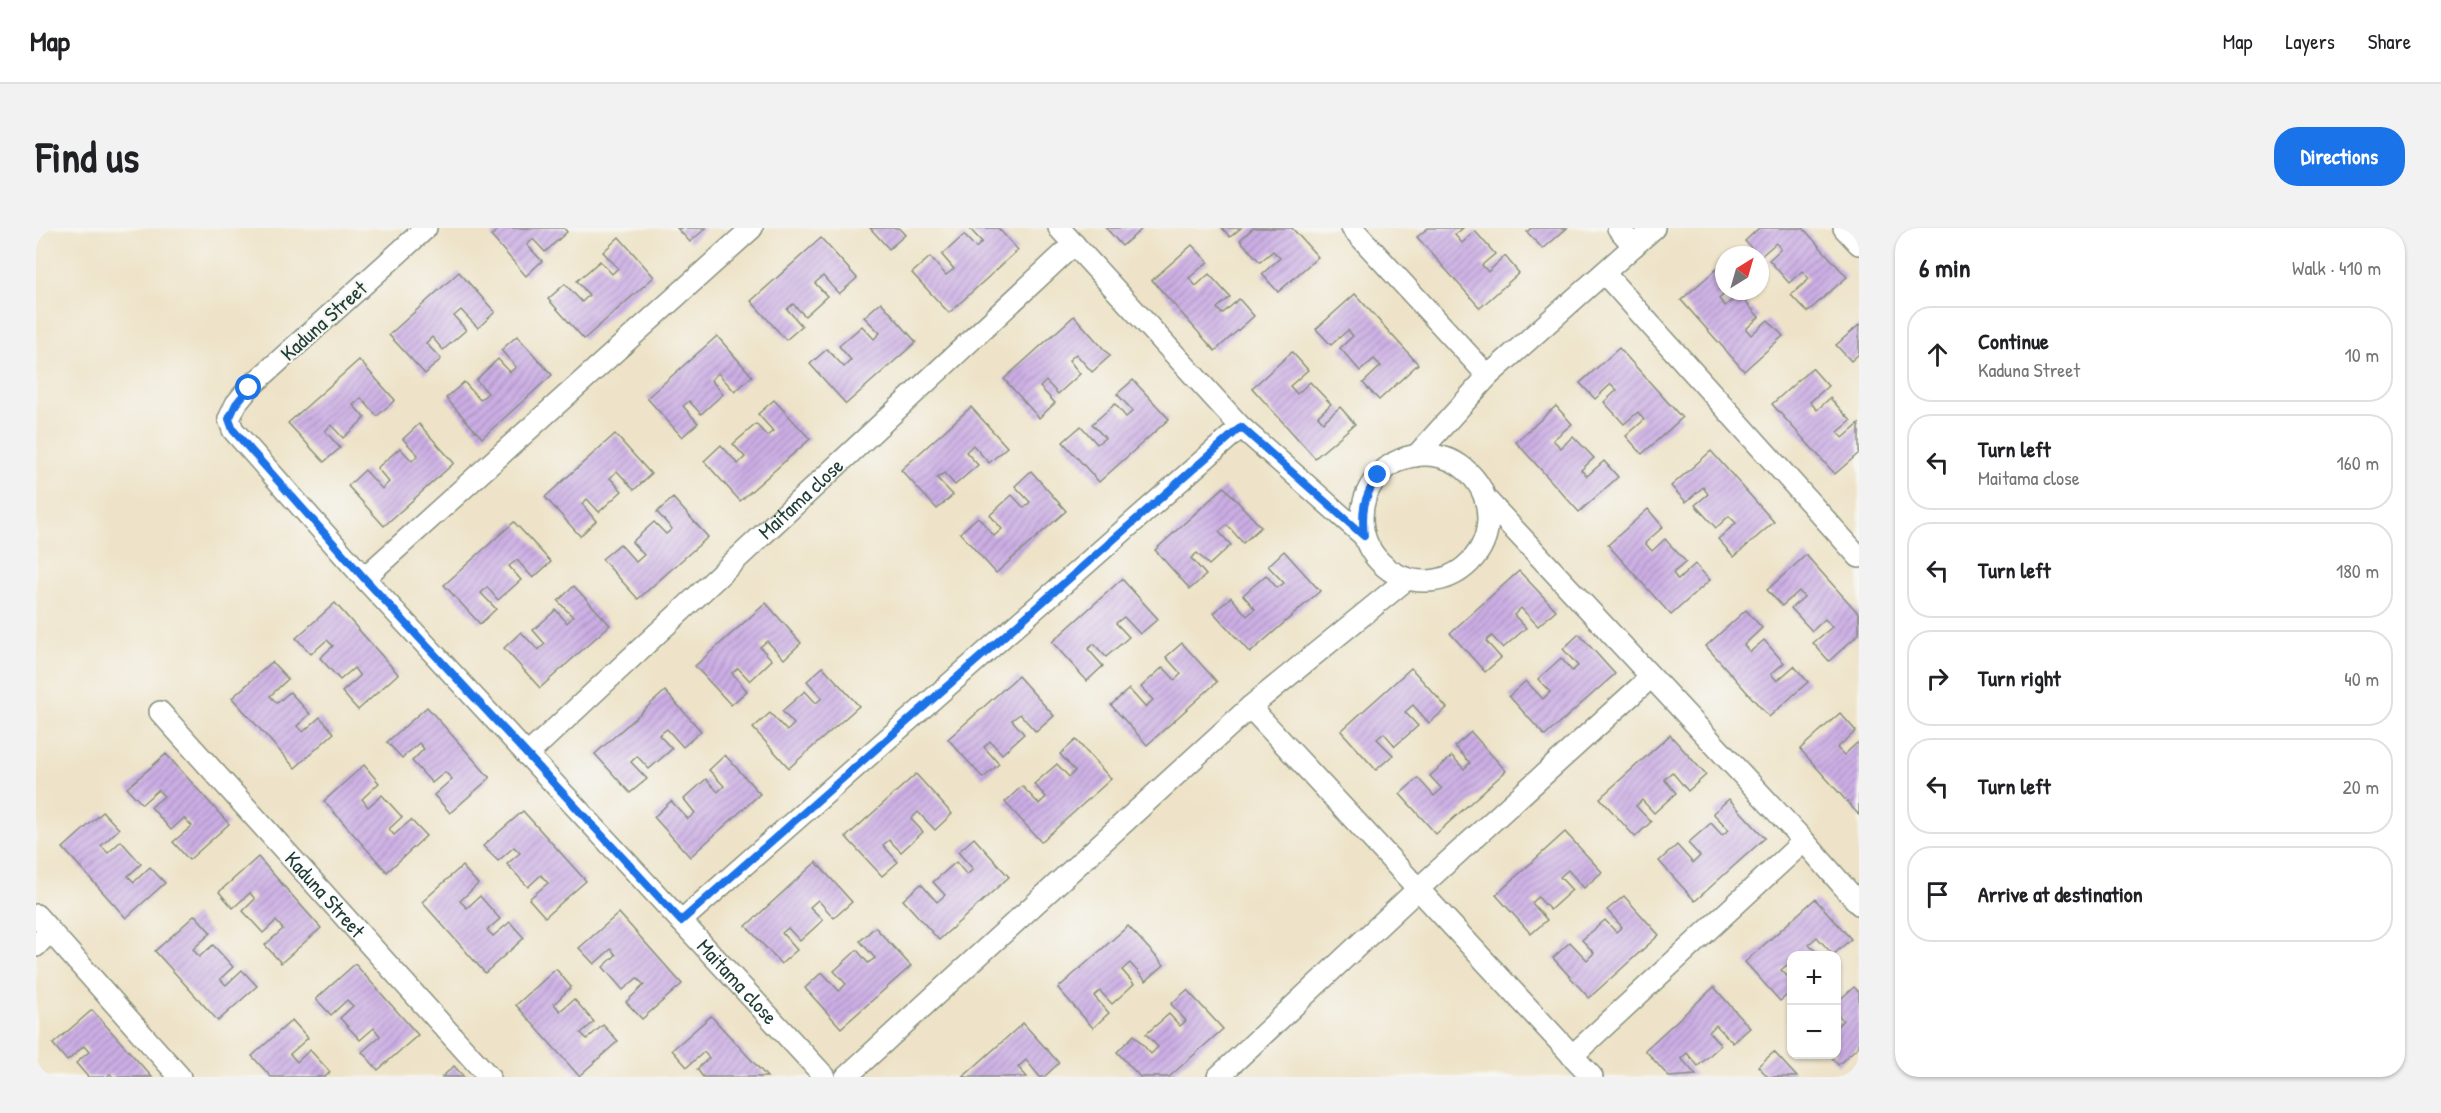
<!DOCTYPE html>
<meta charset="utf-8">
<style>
:root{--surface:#fff;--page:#f2f2f2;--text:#202124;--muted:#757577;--line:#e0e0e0;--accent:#1a73e8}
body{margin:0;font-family:"Patrick Hand",sans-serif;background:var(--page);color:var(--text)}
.controls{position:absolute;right:18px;bottom:18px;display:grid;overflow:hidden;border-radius:12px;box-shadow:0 2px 4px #0004}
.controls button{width:54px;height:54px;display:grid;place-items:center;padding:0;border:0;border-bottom:2px solid var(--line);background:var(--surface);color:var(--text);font:30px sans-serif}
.compass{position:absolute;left:1679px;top:18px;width:54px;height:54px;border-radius:50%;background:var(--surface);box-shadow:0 2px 4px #0004;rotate:37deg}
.stop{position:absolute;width:18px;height:18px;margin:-14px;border:4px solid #1a73e8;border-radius:50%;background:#fff}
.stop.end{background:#1a73e8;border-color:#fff;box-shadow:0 2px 6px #0008}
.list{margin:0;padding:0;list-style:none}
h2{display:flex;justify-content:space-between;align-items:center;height:78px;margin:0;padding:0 24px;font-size:26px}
h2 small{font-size:20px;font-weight:400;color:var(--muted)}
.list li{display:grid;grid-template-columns:39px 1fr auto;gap:18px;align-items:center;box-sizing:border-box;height:96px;margin:0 12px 12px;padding:0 12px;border:2px solid var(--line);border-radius:24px}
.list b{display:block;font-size:22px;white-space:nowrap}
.list p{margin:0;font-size:20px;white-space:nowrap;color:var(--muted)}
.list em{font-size:20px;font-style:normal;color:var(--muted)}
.icon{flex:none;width:33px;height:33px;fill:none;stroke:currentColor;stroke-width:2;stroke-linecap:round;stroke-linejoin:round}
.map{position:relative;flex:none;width:1823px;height:849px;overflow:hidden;border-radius:24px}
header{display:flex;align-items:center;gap:36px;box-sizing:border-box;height:84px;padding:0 30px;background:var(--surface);border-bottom:2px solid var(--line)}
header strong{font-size:28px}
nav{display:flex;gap:33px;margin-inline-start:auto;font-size:21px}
.intro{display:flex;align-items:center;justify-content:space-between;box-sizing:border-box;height:144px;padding:0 36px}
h1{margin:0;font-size:42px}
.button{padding:15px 27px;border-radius:24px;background:var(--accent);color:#fff;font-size:21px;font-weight:700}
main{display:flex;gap:36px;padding:0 36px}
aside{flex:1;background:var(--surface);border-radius:24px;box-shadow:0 2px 4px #0004}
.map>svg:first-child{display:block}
.building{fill:url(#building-hatch)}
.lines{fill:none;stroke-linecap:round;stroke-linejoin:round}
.minor-casing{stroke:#86907e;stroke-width:24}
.minor{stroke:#fff;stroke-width:21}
.route{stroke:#1a73e8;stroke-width:8}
.labels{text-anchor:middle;stroke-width:4.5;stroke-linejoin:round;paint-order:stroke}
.street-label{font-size:21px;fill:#1f3d34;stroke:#f6f6f2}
</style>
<header>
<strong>Map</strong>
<nav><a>Map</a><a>Layers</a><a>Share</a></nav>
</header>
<div class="intro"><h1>Find us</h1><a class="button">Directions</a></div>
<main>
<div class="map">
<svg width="1823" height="849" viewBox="0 0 1823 849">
<defs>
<pattern id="building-hatch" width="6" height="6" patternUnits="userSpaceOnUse" patternTransform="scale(1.5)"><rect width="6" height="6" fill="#ccaee5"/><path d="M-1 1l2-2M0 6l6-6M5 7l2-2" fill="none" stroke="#a58fba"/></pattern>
</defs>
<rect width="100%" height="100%" fill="#f6f6f2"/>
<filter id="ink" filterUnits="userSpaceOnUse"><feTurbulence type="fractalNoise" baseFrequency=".0167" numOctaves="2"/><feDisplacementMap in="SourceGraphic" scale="12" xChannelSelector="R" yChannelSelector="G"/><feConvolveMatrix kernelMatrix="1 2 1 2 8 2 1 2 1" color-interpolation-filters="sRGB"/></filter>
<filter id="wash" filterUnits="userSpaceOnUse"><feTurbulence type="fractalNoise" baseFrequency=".008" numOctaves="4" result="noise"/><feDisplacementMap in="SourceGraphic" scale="24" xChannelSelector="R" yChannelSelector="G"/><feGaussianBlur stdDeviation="1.35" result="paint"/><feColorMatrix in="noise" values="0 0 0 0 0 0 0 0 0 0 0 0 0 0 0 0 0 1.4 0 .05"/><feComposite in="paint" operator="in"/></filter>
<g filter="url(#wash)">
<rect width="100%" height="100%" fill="#eee3c8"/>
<g id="blocks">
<g class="building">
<polygon points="464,0 528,0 531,4 509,24 497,11 491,17 506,33 490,48 455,8"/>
<polygon points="641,0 670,0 654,14"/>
<polygon points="834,0 863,0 869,7 853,21"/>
<polygon points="933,0 962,0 982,22 913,85 876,45 894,29 910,47 918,41 906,27 928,7 940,20 946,14"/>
<polygon points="1070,0 1107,0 1086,18"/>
<polygon points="1186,0 1205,0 1194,9"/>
<polygon points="1217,0 1256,0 1282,29 1242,64 1226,46 1244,30 1237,23 1224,34 1204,12"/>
<polygon points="1392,0 1427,0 1419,7 1426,15 1439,3 1459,26 1446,37 1452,44 1469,28 1483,45 1444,80 1381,9"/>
<polygon points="1495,0 1531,0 1507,21 1491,4"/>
<polygon points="1723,0 1767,0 1811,49 1771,84 1755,67 1773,51 1766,43 1753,55 1733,32 1745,21 1740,15 1724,29 1709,13"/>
<polygon points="583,9 618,49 548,111 512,71 529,56 546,74 553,67 541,53 564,33 576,46 582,40 567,24"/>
<polygon points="785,10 821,50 803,66 787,48 779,55 791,68 769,88 757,76 751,81 766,98 750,112 715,73"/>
<polygon points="1156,17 1172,34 1153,50 1160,58 1173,46 1194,69 1181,80 1186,86 1203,71 1218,88 1179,123 1116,52"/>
<polygon points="1685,37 1688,41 1688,63 1691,63 1683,71 1689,78 1703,67 1723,89 1710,101 1715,107 1732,92 1747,108 1708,143 1645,72"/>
<polygon points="423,44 459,84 442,100 425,82 418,88 430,102 407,122 396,109 390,115 405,131 389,146 353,107"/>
<polygon points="1319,66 1382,136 1343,172 1327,155 1345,138 1338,131 1324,143 1304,120 1317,108 1312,102 1295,117 1280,101"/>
<polygon points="845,74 880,114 810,176 774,136 791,121 808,139 815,132 803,118 826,98 838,111 844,105 828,89"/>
<polygon points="1038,88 1074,128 1056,144 1040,126 1033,132 1044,146 1022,166 1010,153 1004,159 1019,175 1003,190 968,151"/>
<polygon points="1823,97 1823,126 1815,133 1800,117"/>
<polygon points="481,108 516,147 446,210 410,170 428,154 444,172 452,165 440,152 462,131 474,144 480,139 465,122"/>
<polygon points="681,108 716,148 699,164 682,145 675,152 687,166 665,186 653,173 647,178 662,195 646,209 611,170"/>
<polygon points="1583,120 1646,190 1606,226 1590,208 1608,192 1602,184 1588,196 1568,174 1581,162 1575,156 1559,171 1544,155"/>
<polygon points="1256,124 1272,142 1254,158 1261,166 1274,154 1295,176 1282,188 1287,194 1304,179 1319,196 1279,230 1216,160"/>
<polygon points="323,132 359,172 341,188 325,170 317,177 329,190 307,210 295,197 289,203 304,220 288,234 252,195"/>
<polygon points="1776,140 1792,158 1774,174 1781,182 1794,170 1815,193 1802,204 1807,210 1823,196 1823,225 1799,246 1736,176"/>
<polygon points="1097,152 1133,191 1063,254 1027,214 1045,198 1061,216 1069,210 1056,196 1079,176 1090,189 1097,183 1081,166"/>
<polygon points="738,172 774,211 704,273 668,233 685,217 702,236 709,229 697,216 720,196 731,208 737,203 722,186"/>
<polygon points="1520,178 1536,196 1517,212 1525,220 1537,208 1558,230 1545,242 1551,248 1568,233 1582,249 1543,284 1480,214"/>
<polygon points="935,179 971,219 953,235 937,217 930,224 942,237 919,257 908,245 901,250 917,267 901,281 865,242"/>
<polygon points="383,196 418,235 348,298 312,258 329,242 346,261 353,254 341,240 364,220 376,233 382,227 367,211"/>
<polygon points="579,206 615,246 598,262 581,243 574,250 586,263 563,284 551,271 546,276 560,293 544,308 509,269"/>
<polygon points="1675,223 1738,294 1698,329 1682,311 1700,295 1693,288 1680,300 1659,277 1672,266 1667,259 1650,274 1635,258"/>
<polygon points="995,243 1030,283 960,345 924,305 942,289 958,308 966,301 954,287 976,267 988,280 994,274 979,258"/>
<polygon points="1188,259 1225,299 1207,315 1191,297 1183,304 1195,317 1173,337 1161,325 1155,330 1170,347 1154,361 1119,322"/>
<polygon points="637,270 672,309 602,371 566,331 584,316 600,334 608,327 596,314 618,294 630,306 636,301 621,284"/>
<polygon points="1612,281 1627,299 1609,315 1616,323 1629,311 1650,334 1637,345 1642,352 1659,336 1674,352 1635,387 1572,317"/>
<polygon points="478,294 515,334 497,350 481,332 473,338 485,352 462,372 451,359 445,365 460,381 444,396 408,357"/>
<polygon points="1248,323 1284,363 1214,425 1178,385 1195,369 1211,388 1219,381 1207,367 1230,347 1241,360 1248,355 1232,338"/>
<polygon points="1770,327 1823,386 1823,406 1793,433 1777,415 1796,399 1789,391 1776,403 1755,380 1768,369 1763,363 1746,378 1731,362"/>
<polygon points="1483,343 1520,382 1502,398 1485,380 1478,387 1490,400 1467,420 1456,408 1450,413 1465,430 1449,444 1414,405"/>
<polygon points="1086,351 1122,391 1104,406 1088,389 1080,395 1093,409 1070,429 1058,416 1052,421 1067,438 1051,453 1016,414"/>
<polygon points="538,358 574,397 504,460 468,420 485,404 502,422 509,416 497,402 520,382 531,395 537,389 522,373"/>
<polygon points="299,375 362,446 322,482 306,464 324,448 318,440 304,452 284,430 297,418 291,412 275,426 260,410"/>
<polygon points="730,375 765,415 748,431 731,413 724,419 736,432 714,453 702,440 696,445 711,463 695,477 659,438"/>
<polygon points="1710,382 1726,400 1708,417 1714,424 1728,412 1748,435 1735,446 1741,453 1758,438 1772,454 1733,489 1670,418"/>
<polygon points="1543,406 1579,446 1509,508 1473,468 1490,453 1507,471 1514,464 1502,451 1525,430 1536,443 1542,438 1527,421"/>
<polygon points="1146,415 1181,454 1111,517 1075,477 1093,461 1109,479 1117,472 1105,459 1127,439 1139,452 1145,446 1130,429"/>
<polygon points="236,434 252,451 234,468 241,475 254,464 274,486 261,498 267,504 284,489 298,505 259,540 196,470"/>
<polygon points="787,439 823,478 753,540 717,500 734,485 751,503 758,496 746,483 769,463 780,475 786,470 771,453"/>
<polygon points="1375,440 1411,480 1393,495 1377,477 1369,484 1382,498 1359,518 1348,505 1341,511 1357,527 1340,542 1305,503"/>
<polygon points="982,448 1018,488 1000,504 984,486 976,492 988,506 966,526 954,513 948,519 963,536 947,550 912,511"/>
<polygon points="629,463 665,503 647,519 631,501 623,507 636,521 613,541 601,528 595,534 611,551 594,565 559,526"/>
<polygon points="391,479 454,550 414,585 398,567 416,551 409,544 396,555 376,533 388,521 383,515 366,530 351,514"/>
<polygon points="1804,485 1820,503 1801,520 1808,527 1821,515 1823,517 1823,587 1764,521"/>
<polygon points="1435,504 1470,543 1400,606 1364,566 1382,550 1398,568 1406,561 1394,548 1416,528 1428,541 1434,535 1419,518"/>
<polygon points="1634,507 1670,547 1652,563 1636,544 1628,551 1640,565 1618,585 1606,572 1600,578 1615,594 1599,609 1564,570"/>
<polygon points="1040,512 1075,551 1005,614 969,574 986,558 1003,576 1010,569 998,556 1021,536 1033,549 1039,543 1024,526"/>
<polygon points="130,526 193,596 153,632 137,614 156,598 148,590 135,602 115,579 128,568 122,562 106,576 91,560"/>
<polygon points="689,527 724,566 654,629 618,589 635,573 652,591 659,585 648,571 670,551 682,564 688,558 673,542"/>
<polygon points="328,537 343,555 326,571 332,579 346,567 366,589 353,601 358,607 375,592 390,608 351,644 288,573"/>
<polygon points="880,546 916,586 899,602 882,584 875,591 887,604 865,624 853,612 847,617 862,634 846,648 810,609"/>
<polygon points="1693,571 1729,610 1659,673 1623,633 1641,617 1657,635 1664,628 1652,615 1675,595 1686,607 1693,602 1677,585"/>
<polygon points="487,583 550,653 509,689 493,671 512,655 505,647 492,659 471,636 484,625 478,619 462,633 447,618"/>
<polygon points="67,584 83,601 65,618 72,625 85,613 105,636 92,648 98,654 114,639 129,655 90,690 27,620"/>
<polygon points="1529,604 1566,644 1548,660 1532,642 1524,649 1536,662 1514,682 1502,669 1496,675 1511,692 1495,706 1460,667"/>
<polygon points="938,610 973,649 903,712 867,672 885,656 901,674 909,667 897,654 920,634 931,647 937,641 922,624"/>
<polygon points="222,629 285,700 245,735 229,717 247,701 240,693 227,705 207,683 219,671 214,665 197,680 183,664"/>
<polygon points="780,634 816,674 798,690 782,672 774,679 787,692 764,713 752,700 746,705 761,722 745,736 710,698"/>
<polygon points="426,638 442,656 424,673 431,680 444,668 464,691 451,702 457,708 474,694 488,710 449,745 386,674"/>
<polygon points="1588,668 1623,707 1553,770 1517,730 1534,714 1551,732 1558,725 1546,712 1569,692 1580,704 1586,699 1571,682"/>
<polygon points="1779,671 1815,711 1797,727 1781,709 1773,716 1784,728 1756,728 1756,741 1751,737 1745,742 1756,753 1756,763 1744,773 1709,734"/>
<polygon points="583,685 646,756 606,791 590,774 608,757 601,750 587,762 567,739 580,727 575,721 558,736 543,720"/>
<polygon points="159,687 175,705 157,721 163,729 177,717 197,739 184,751 190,757 206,742 221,758 182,793 119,723"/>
<polygon points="1092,698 1128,737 1110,753 1094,735 1086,742 1098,756 1076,776 1064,763 1058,768 1073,785 1057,800 1022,760"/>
<polygon points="839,699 875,738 805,800 769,760 786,744 803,763 810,756 798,743 821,722 832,735 839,730 824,713"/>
<polygon points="319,736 382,807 342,842 326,824 344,808 338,800 324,812 304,790 317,778 311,772 295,787 280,771"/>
<polygon points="520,741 535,759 518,776 524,783 538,771 558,794 545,805 551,811 567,797 582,813 543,848 480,777"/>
<polygon points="1678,759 1714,800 1697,815 1680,797 1673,804 1685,817 1662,838 1651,825 1645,830 1660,847 1633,849 1609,822"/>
<polygon points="1818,759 1823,764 1823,818 1802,837 1793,826 1800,826 1800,799 1807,792 1800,785 1800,775"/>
<polygon points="1151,762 1187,801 1133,849 1104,849 1081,824 1098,807 1115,826 1122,819 1110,806 1133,786 1144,798 1150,793 1135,776"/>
<polygon points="56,782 116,849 77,849 74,846 71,849 52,849 40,835 53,824 48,818 31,833 17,816"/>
<polygon points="675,788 731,849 667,849 661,841 673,830 668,824 651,839 636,822"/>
<polygon points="256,792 272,810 254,826 261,834 274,822 294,844 289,849 235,849 216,828"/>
<polygon points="987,795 1023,835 1008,849 1004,849 990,832 982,839 991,849 927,849"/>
<polygon points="1738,824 1761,849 1732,849 1722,838"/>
<polygon points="418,838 428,849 406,849"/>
</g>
</g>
</g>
<g filter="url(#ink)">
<use href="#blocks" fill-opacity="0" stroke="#86907e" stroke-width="1.5"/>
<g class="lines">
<defs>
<g id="minor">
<path id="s1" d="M390,0l-177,160 -13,16 -7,15 4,11 131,148 461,499"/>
<polyline points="1023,0 1205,199 1328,308"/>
<polyline points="1316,0 1452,148"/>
<polyline points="1582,0 1598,18"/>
<polyline points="1808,0 1823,16"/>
<polyline points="1568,45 1823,329"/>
<circle cx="1389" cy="290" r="63"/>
<polyline points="1380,228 1452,148 1618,0"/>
<polyline points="1449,270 1768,613 1823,676"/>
<polyline points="328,350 716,0"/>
<polyline points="1214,479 1556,849"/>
<path id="s2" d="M124,484l329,365"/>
<path id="s3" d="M491,527l547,-511"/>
<polyline points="0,687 144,849"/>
<polyline points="645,693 1205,199"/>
<polyline points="0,718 14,703"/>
<polyline points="1536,828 1768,613"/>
<polyline points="810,849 1214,479 1371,351"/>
<polyline points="1182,849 1382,661 1615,449"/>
</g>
</defs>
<use href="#minor" class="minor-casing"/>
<use href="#minor" class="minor"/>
</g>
</g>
<g class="lines" filter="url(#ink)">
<path class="route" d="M213,160l-13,16 -7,15 4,11 131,148 317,343 560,-494 123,109c-3,-27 0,-38 14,-61"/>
</g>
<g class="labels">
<g class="street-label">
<text transform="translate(288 93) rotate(-42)" y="7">Kaduna Street</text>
<text dy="7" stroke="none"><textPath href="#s3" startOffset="375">Maitama close</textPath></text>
<text dy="7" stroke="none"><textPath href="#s2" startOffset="246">Kaduna Street</textPath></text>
<text dy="7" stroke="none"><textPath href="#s1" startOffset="1035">Maitama close</textPath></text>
</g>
</g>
</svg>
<div class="controls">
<button>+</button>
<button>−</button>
</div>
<svg class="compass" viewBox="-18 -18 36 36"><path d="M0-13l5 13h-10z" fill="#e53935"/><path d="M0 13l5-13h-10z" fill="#757577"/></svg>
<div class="stop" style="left:213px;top:160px"></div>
<div class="stop end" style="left:1342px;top:247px"></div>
</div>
<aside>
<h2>6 min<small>Walk · 410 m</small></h2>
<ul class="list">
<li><svg class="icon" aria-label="ahead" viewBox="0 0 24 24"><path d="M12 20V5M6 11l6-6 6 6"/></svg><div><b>Continue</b><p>Kaduna Street</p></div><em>10 m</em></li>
<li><svg class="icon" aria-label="left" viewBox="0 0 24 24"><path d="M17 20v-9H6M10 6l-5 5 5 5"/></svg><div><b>Turn left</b><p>Maitama close</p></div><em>160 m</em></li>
<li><svg class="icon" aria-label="left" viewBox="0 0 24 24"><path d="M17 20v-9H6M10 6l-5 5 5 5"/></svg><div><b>Turn left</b></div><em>180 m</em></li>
<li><svg class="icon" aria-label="right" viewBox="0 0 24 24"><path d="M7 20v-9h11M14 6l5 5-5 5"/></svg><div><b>Turn right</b></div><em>40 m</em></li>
<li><svg class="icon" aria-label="left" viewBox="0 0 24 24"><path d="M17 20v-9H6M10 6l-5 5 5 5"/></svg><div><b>Turn left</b></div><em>20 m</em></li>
<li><svg class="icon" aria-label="arrive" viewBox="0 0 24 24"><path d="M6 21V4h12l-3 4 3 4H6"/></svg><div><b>Arrive at destination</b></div></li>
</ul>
</aside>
</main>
